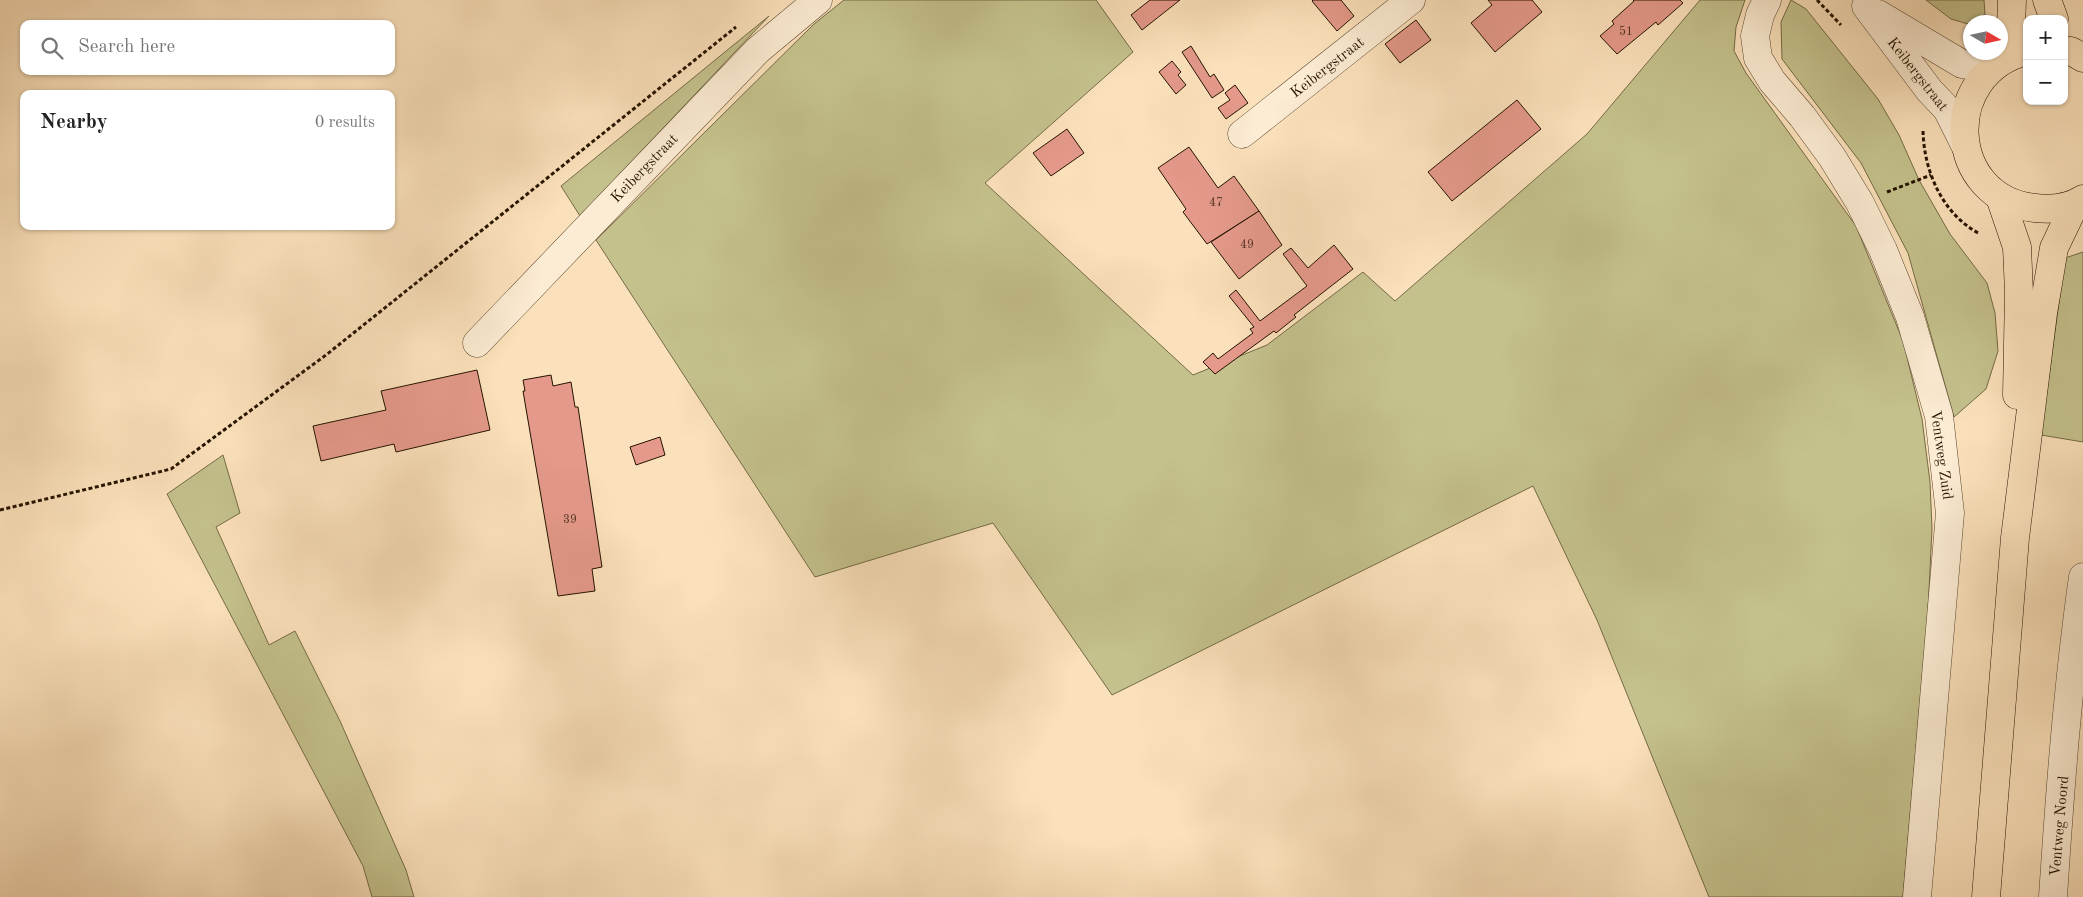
<!DOCTYPE html>
<meta charset="utf-8">
<style>
:root{--surface:#fff;--page:#f2f2f2;--text:#222;--muted:#767676;--line:#e0e0e0}
body{margin:0;font-family:"Old Standard TT",serif;background:var(--page);color:var(--text)}
.controls{position:absolute;right:15px;top:15px;display:grid;overflow:hidden;border-radius:10px;box-shadow:0 1px 4px #0004}
.controls button{width:45px;height:45px;display:grid;place-items:center;padding:0;border:0;border-bottom:1px solid var(--line);background:var(--surface);color:var(--text);font:25px sans-serif}
.compass{position:absolute;left:1963px;top:15px;width:45px;height:45px;border-radius:50%;background:var(--surface);box-shadow:0 1px 4px #0004;rotate:99deg}
.list{margin:0;padding:0;list-style:none}
h2{display:flex;justify-content:space-between;align-items:center;height:65px;margin:0;padding:0 20px;font-size:21px}
h2 small{font-size:16px;font-weight:400;color:var(--muted)}
.icon{flex:none;width:28px;height:28px;fill:none;stroke:currentColor;stroke-width:2;stroke-linecap:round;stroke-linejoin:round}
.map{position:relative;flex:none;width:2083px;height:897px;overflow:hidden}
.search{position:absolute;background:var(--surface);box-shadow:0 1px 4px #0004;left:20px;top:20px;width:375px;height:55px;display:flex;align-items:center;gap:12px;box-sizing:border-box;padding:0 18px;border-radius:10px;color:var(--muted);font-size:19px}
.panel{position:absolute;background:var(--surface);box-shadow:0 1px 4px #0004;left:20px;top:90px;width:375px;height:140px;border-radius:10px}
.map>svg:first-child{display:block}
.green{fill:#c4c18c;stroke:#746a46}
.building{fill:#e4998a;stroke:#251300}
.lines{fill:none;stroke-linecap:round;stroke-linejoin:round}
.minor-casing{stroke:#5a462f;stroke-width:29}
.major-casing{stroke:#251300;stroke-width:29}
.highway-casing{stroke:#251300;stroke-width:29}
.path{stroke:#251300;stroke-width:3;stroke-dasharray:4 2.5;stroke-linecap:butt}
.minor{stroke:#fcecd3;stroke-width:28}
.major{stroke:#fbe1bb;stroke-width:28}
.highway{stroke:#fbe1bb;stroke-width:28}
.labels{text-anchor:middle;stroke-width:4;stroke-linejoin:round;paint-order:stroke}
.number-label{font-size:12px;fill:#553422}
.street-label{font-size:15px;fill:#251300;stroke:#fcecd3}
</style>
<div class="map">
<svg width="2083" height="897" viewBox="0 0 2083 897">
<rect width="100%" height="100%" fill="#fbe1bb"/>
<filter id="stains"><feTurbulence type="fractalNoise" baseFrequency=".004" numOctaves="4"/><feColorMatrix values="0 0 0 0 .2 0 0 0 0 .09 0 0 0 0 .02 0 0 0 .5 -.17"/></filter>
<radialGradient id="worn" r=".72"><stop offset=".6" stop-color="#630" stop-opacity="0"/><stop offset="1" stop-color="#630" stop-opacity=".3"/></radialGradient>
<g class="green">
<polygon points="844,0 1096,0 1133,52 985,183 1193,375 1267,345 1363,272 1395,301 1587,134 1700,0 1745,0 1736,27 1734,51 1746,73 1856,226 1903,341 1922,419 1930,482 1932,529 1928,611 1903,897 1709,897 1597,620 1533,486 1112,695 993,523 815,577 596,240 814,24"/>
<polygon points="1791,0 1806,9 1878,99 1899,135 1919,180 1950,234 1987,283 1995,313 1998,351 1986,389 1954,417 1908,253 1861,163 1782,59 1781,22"/>
<polygon points="1926,0 1984,0 1985,15 1968,24 1951,19"/>
<polygon points="769,16 580,216 561,186"/>
<polygon points="2083,252 2083,442 2041,435 2065,258"/>
<polygon points="223,455 240,513 216,527 269,645 295,631 340,721 406,870 414,897 372,897 363,866 167,494"/>
</g>
<g class="building">
<polygon points="1150,0 1180,0 1142,30 1131,15"/>
<polygon points="1313,0 1341,0 1354,16 1337,31 1312,1"/>
<polygon points="1488,0 1532,0 1542,12 1495,52 1471,23 1492,5"/>
<polygon points="1633,0 1680,0 1683,3 1658,25 1656,22 1617,54 1600,36 1614,24 1612,21 1634,1"/>
<polygon points="1416,20 1431,40 1400,63 1385,44"/>
<polygon points="1191,46 1210,77 1214,74 1224,90 1212,98 1182,52"/>
<polygon points="1172,61 1181,72 1178,75 1186,85 1176,94 1159,72"/>
<polygon points="1235,85 1248,103 1226,119 1218,108 1230,100 1225,93"/>
<polygon points="1517,100 1541,129 1452,201 1428,172"/>
<polygon points="1067,129 1084,153 1051,176 1033,153"/>
<polygon points="1189,147 1218,188 1234,176 1259,211 1207,244 1183,212 1186,209 1158,168"/>
<polygon points="1259,211 1282,245 1239,279 1211,242"/>
<polygon points="1334,245 1353,269 1294,315 1296,317 1276,333 1274,331 1215,374 1203,362 1213,353 1218,359 1253,333 1250,329 1254,327 1229,296 1236,290 1260,321 1307,286 1283,254 1291,248 1308,268"/>
<polygon points="477,370 490,430 396,452 394,444 321,461 313,426 386,410 381,391"/>
<polygon points="551,375 553,386 571,382 575,407 578,407 602,567 592,569 595,591 558,596 523,391 525,391 523,380"/>
<polygon points="660,437 665,455 636,465 630,447"/>
</g>
<g class="lines">
<defs>
<g id="minor">
<polyline points="1767,0 1760,15 1755,36 1758,58 1772,81 1802,116 1832,157 1860,203 1883,250 1910,317 1939,416 1950,513 1917,897"/>
<polyline points="1866,6 1929,90 1947,109 1965,145"/>
<polyline points="1878,14 1962,64 1990,69"/>
<polyline points="1242,134 1411,0"/>
<polyline points="477,343 758,50 818,0"/>
<path d="M2053,897c7,-107 15,-214 30,-320"/>
</g>
<g id="major">
<polyline points="2047,0 2054,19"/>
<polyline points="2064,50 2071,51 2083,58"/>
<path d="M2027,51c-88,22 -81,148 8,157 17,2 34,0 48,-9"/>
<polyline points="2010,55 2012,0"/>
</g>
<g id="highway">
<polyline points="2000,197 2017,247 2019,292 2017,395"/>
<polyline points="1986,897 2015,538 2043,313 2054,248 2075,204"/>
</g>
</defs>
<use href="#minor" class="minor-casing"/>
<use href="#major" class="major-casing"/>
<use href="#highway" class="highway-casing"/>
<g class="path">
<polyline points="1817,0 1841,25"/>
<path d="M1923,131c1,40 19,83 57,103"/>
<polyline points="1887,192 1931,175"/>
<polyline points="0,510 171,469 326,355 736,27"/>
</g>
<use href="#minor" class="minor"/>
<use href="#major" class="major"/>
<use href="#highway" class="highway"/>
</g>
<g class="labels">
<g class="number-label">
<text x="1626" y="35">51</text>
<text x="1216" y="206">47</text>
<text x="1247" y="248">49</text>
<text x="570" y="523">39</text>
</g>
<g class="street-label">
<text transform="translate(1327 67) rotate(-38)" y="5">Keibergstraat</text>
<text transform="translate(1918 74) rotate(52)" y="5">Keibergstraat</text>
<text transform="translate(644 168) rotate(-46)" y="5">Keibergstraat</text>
<text transform="translate(1942 455) rotate(82)" y="5">Ventweg Zuid</text>
<text transform="translate(2059 826) rotate(-85)" y="5">Ventweg Noord</text>
</g>
</g>
<rect width="100%" height="100%" filter="url(#stains)"/>
<rect width="100%" height="100%" fill="url(#worn)"/>
</svg>
<div class="controls">
<button>+</button>
<button>−</button>
</div>
<svg class="compass" viewBox="-18 -18 36 36"><path d="M0-13l5 13h-10z" fill="#e53935"/><path d="M0 13l5-13h-10z" fill="#767676"/></svg>
<div class="search"><svg class="icon" aria-label="search" viewBox="0 0 24 24"><circle cx="10" cy="10" r="6"/><path d="M15 15l6 6"/></svg>Search here</div>
<section class="panel">
<h2>Nearby<small>0 results</small></h2>
<ul class="list">
</ul>
</section>
</div>
